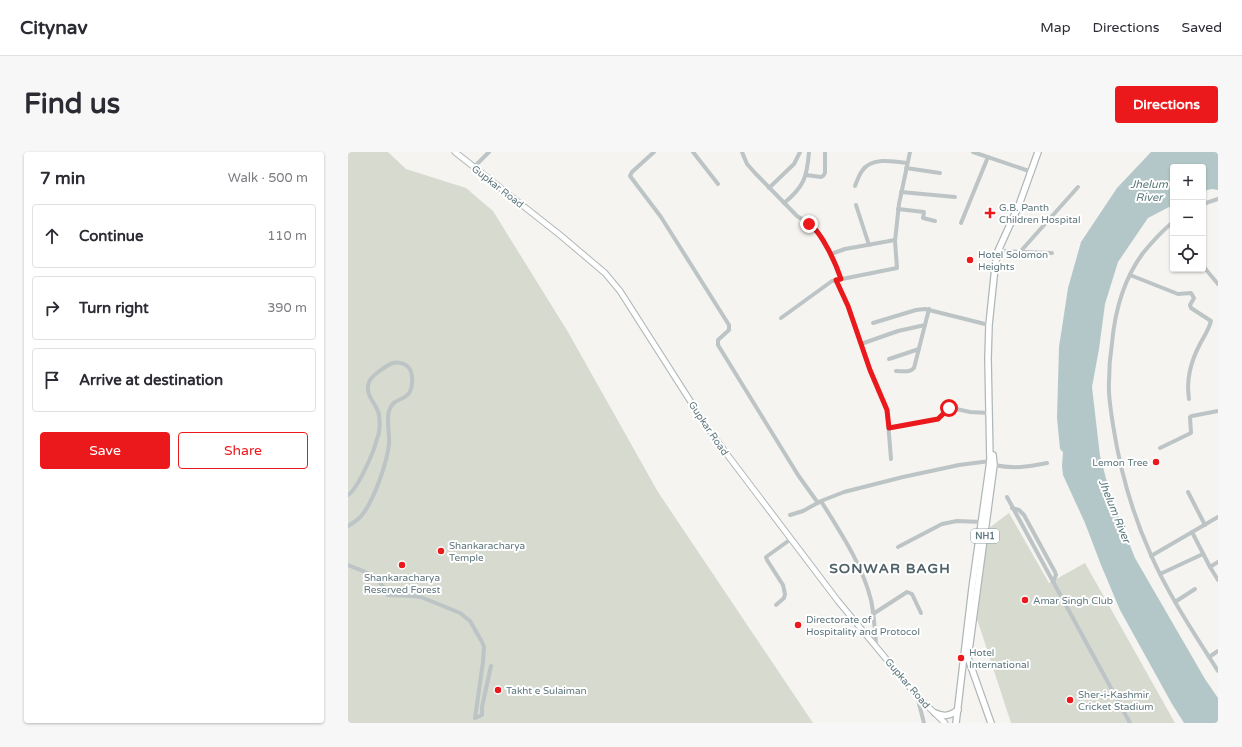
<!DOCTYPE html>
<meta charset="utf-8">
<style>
:root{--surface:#fff;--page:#f7f7f7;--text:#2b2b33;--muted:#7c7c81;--line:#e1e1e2;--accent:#ec191c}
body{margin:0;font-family:"Varela Round",sans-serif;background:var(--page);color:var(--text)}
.controls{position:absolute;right:12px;top:12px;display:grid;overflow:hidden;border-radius:4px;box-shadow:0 1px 3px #0004}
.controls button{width:36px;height:36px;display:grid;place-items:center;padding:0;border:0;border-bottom:1px solid var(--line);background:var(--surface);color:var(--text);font:20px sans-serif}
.stop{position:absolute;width:12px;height:12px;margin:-9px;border:3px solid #ec191c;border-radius:50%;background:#fff}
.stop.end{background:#ec191c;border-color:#fff;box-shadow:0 1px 4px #0008}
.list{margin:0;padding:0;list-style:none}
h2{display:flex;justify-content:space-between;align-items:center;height:52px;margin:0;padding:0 16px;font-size:17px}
h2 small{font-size:13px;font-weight:400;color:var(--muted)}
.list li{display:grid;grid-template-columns:26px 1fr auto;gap:12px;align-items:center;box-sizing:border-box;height:64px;margin:0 8px 8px;padding:0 8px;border:1px solid var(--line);border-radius:4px}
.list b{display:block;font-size:15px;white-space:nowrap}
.list em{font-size:13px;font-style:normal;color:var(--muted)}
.actions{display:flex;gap:8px;padding:12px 16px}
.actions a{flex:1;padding:9px 0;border:1px solid var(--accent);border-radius:4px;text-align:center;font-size:14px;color:var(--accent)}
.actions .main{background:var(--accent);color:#fff}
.icon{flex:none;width:22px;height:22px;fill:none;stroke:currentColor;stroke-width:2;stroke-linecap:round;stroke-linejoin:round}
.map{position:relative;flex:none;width:870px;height:571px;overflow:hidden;border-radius:4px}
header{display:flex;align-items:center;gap:24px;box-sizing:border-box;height:56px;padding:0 20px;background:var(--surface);border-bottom:1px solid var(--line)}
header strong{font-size:19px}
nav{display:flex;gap:22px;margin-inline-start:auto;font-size:14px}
.intro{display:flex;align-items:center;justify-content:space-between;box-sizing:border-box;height:96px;padding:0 24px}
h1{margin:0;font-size:28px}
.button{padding:10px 18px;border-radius:4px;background:var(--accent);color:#fff;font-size:14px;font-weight:700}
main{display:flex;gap:24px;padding:0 24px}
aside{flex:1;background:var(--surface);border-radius:4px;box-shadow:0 1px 3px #0004}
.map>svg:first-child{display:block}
.green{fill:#d6dacf}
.water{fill:#b4c7c8}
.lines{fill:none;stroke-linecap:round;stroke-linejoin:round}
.major-casing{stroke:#b0b8ba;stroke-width:7}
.highway-casing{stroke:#b0b7b8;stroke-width:8}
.minor{stroke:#bdc4c6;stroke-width:4}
.major{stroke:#fff;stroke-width:5}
.highway{stroke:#fff;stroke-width:5.5}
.route{stroke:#ec191c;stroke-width:5}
.poi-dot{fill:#ec191c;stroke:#fff;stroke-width:1.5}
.labels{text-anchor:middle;stroke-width:4;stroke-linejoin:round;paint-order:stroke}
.shield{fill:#fff;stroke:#8ea0a4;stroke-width:1}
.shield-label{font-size:9px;font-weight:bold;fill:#5e777d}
.street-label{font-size:10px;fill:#5e777d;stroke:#fff}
.poi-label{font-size:10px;fill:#5e777d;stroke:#fff;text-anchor:start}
.water-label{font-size:11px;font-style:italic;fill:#59787a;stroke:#fff}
.district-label{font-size:14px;font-weight:bold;letter-spacing:1px;fill:#506368;stroke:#fff}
</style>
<header>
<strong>Citynav</strong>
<nav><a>Map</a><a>Directions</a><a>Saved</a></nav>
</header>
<div class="intro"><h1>Find us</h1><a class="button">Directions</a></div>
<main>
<aside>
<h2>7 min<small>Walk · 500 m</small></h2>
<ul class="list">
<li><svg class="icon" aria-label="ahead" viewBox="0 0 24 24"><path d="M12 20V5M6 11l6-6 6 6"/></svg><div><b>Continue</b></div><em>110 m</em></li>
<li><svg class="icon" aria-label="right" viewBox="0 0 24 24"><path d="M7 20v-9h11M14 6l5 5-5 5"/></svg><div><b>Turn right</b></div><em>390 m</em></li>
<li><svg class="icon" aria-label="arrive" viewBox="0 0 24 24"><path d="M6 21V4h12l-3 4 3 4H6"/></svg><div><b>Arrive at destination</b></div></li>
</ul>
<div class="actions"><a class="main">Save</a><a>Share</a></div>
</aside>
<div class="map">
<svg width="870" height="571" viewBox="0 0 870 571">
<rect width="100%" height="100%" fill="#f5f4f0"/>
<g class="green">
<polygon points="0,0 40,0 58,17 118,36 145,59 220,180 310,340 465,571 0,571"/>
<polygon points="661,361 701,431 737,411 827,571 663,571 629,467 641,376"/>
</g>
<polygon class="water" points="803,0 870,0 870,38 864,37 855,39 855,15 825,15 825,53 800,66 770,110 757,152 751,197 744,235 752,304 763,345 787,406 857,527 870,546 870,571 836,571 824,552 772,458 753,413 737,371 715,323 714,314 715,300 712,297 709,266 711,195 720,136 733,90 769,36"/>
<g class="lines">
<defs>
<polyline id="major" points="107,0 212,83 257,121 272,139 357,272 381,305 490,449 569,544 597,571"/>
<g id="highway">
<path d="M587,561c9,4 15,3 23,-3"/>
<polyline points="608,571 624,436 642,309 640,207 641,173 647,115 650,99 671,53 690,0"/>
<polyline points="643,571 620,506 646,313 645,303"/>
</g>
</defs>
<use href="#major" class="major-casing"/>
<use href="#highway" class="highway-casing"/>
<g class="minor">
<polyline points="306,0 284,20 282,24 313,65 381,173 381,178 370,188 370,193 450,323 470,351"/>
<polyline points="345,0 370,32"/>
<polyline points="394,0 399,12 407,21 449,64 465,74 469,79 485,107 493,127"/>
<polyline points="625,0 684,20"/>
<polyline points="126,15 141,0"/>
<polyline points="558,16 592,21"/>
<polyline points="458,23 473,25 475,24 477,21 477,0"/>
<path d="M507,34c2,-5 4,-11 7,-15 9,-14 31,-10 45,-8"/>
<polyline points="421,36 446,12 452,0"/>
<polyline points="553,40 607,45"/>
<path d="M436,51c20,-16 23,-26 25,-51"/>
<polyline points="855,52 870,47"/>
<polyline points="508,53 521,93"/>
<polyline points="550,57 576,60 575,66 587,69"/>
<path d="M825,70c-11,9 -21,20 -30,31 -20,27 -28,57 -31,90 -2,13 -3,26 -3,39 -1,14 2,29 4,43 7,45 19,88 38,130 18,41 43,78 67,116"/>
<polyline points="613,71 640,5"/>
<polyline points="650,99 704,101"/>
<polyline points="672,100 730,35"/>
<polyline points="483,102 497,97 547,88"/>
<polyline points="855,114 870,132"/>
<path d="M782,123l48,19 13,-1 3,5 -4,7 1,3 20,13c-2,8 -7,16 -11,23 -9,17 -14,36 -11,55"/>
<polyline points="488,128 500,154 522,218 539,258 543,307"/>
<polyline points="433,166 484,129 549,116 547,89 551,52 562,0"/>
<polyline points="525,171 568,158 577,157 641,173"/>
<polyline points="513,192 550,179 577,173"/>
<polyline points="541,207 571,197"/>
<path d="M548,219c6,0 14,2 18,-3l15,-59"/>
<polyline points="541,276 590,267 599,258 604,256 622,260 641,261"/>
<polyline points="812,296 843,281 842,265 844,264 870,259"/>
<path d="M646,313c20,4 33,2 53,-2"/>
<polyline points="840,340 857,373"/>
<path d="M0,343c10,-6 26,-44 29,-56 3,-7 3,-16 2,-24 -2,-12 -15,-19 -10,-33 2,-6 18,-17 24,-19 3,-1 8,0 11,1 6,3 7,7 8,12 2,30 -18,17 -23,35 -3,10 1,23 0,33 -2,19 -15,56 -27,71 -3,4 -9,8 -14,11"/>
<polyline points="659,345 782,571"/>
<path d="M473,349c19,31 41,63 50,99 3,14 4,30 5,45"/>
<polyline points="664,356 671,358 676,363 707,420 708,423 705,430"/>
<polyline points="442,363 455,359 473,349 496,340 555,325 611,313 642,309"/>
<polyline points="844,380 862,415 870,428"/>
<polyline points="550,395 594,372 609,369 634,370"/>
<polyline points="803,404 870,365"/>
<path d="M0,413c12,5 25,8 33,19 3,3 4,8 7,11l25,1 8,1 39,16 10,8 12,21 2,5 -1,15 -8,56 7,-3v-8l9,-41"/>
<polyline points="862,415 870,410"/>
<polyline points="812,422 855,402"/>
<polyline points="827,450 847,437"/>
<polyline points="428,453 436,446 437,442 435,433 419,408 418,405 443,387"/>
<polyline points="525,462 559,440 564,442 573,461"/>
<polyline points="861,505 870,499"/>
<polyline points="569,544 576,571"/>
</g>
<use href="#major" class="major"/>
<use href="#highway" class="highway"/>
</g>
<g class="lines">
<path class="route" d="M461,72c13,8 27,40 32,55l-5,1 12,26 22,64 17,40 2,18 49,-9 11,-11"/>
</g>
<g class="poi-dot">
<path d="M640 55h4v4h4v4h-4v4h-4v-4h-4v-4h4z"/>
<circle cx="622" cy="108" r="4"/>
<circle cx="808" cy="310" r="4"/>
<circle cx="93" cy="399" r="4"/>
<circle cx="54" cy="413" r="4"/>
<circle cx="677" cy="448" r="4"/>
<circle cx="450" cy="473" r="4"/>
<circle cx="613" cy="506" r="4"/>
<circle cx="150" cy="538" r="4"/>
<circle cx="722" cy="548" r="4"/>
</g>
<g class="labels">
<rect class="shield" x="623" y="377" width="28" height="14" rx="3"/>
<g class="shield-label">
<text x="637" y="387">NH1</text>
</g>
<g class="street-label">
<text transform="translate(150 34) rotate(38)" y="4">Gupkar Road</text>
<text transform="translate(361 276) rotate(56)" y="4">Gupkar Road</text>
<text transform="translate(560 531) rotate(49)" y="4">Gupkar Road</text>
</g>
<g class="poi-label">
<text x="651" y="59">G.B. Panth<tspan x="651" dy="12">Children Hospital</tspan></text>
<text x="630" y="106">Hotel Solomon<tspan x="630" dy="12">Heights</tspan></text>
<text x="800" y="314" text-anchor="end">Lemon Tree</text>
<text x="101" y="397">Shankaracharya<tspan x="101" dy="12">Temple</tspan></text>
<text x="54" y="429" text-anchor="middle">Shankaracharya<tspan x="54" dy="12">Reserved Forest</tspan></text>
<text x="685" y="452">Amar Singh Club</text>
<text x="458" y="471">Directorate of<tspan x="458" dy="12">Hospitality and Protocol</tspan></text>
<text x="621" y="504">Hotel<tspan x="621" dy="12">International</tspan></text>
<text x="158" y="542">Takht e Sulaiman</text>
<text x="730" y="546">Sher-i-Kashmir<tspan x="730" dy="12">Cricket Stadium</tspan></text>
</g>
<g class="water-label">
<text x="801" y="36">Jhelum<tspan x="801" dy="13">River</tspan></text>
<text transform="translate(767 359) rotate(68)" y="4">Jhelum River</text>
</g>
<g class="district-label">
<text x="542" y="421">SONWAR BAGH</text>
</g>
</g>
</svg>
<div class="controls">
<button>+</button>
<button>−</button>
<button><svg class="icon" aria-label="locate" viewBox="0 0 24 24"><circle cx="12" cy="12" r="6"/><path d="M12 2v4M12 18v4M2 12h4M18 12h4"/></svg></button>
</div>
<div class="stop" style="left:601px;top:256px"></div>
<div class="stop end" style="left:461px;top:72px"></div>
</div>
</main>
